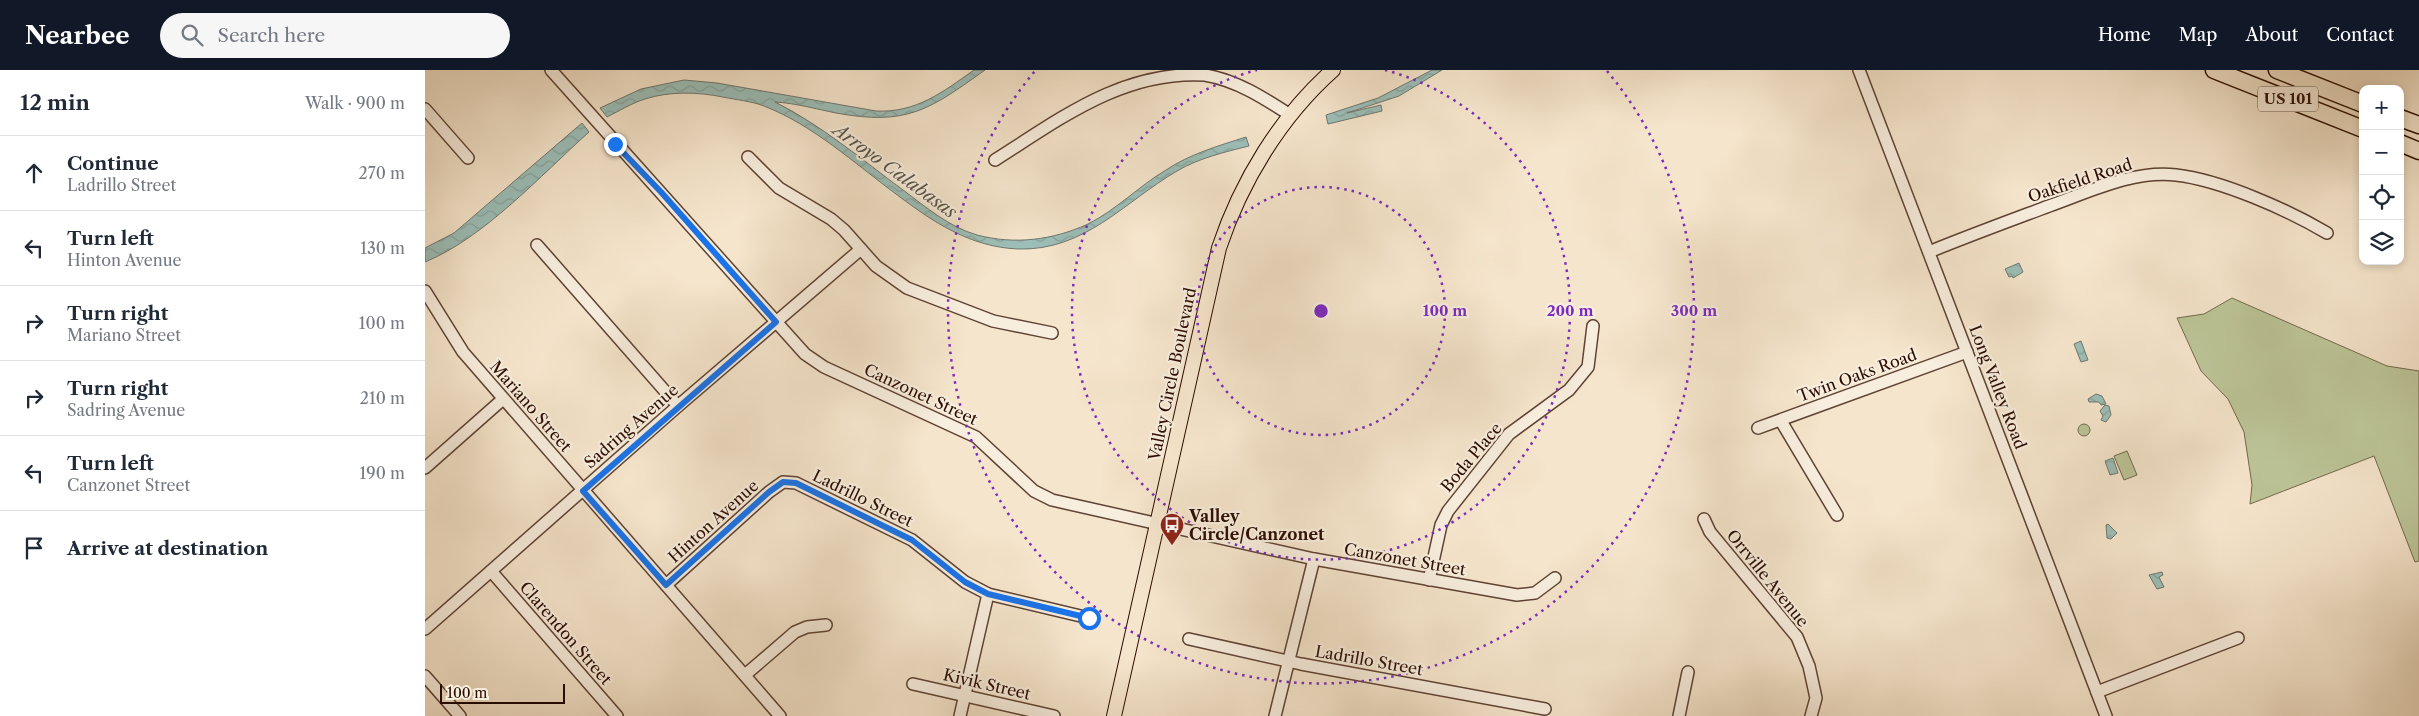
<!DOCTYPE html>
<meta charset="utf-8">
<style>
:root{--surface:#fff;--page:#f6f6f7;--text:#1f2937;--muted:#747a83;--line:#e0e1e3;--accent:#111827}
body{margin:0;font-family:"Libre Caslon Text",serif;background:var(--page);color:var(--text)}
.controls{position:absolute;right:15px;top:15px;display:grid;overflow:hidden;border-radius:10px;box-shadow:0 2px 8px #0003}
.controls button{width:45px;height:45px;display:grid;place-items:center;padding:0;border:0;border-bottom:1px solid var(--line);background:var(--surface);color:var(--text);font:25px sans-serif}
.scale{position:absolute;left:15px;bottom:12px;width:125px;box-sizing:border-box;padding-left:5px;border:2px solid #2b0c00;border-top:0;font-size:14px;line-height:18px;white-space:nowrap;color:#2b0c00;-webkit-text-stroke:4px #f8eede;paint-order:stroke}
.stop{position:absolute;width:15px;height:15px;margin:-11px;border:4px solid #1a73e8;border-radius:50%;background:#fff}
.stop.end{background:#1a73e8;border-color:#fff;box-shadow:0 1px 5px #0008}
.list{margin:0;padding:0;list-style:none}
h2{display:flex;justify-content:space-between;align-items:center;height:65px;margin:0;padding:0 20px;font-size:21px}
h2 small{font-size:16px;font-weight:400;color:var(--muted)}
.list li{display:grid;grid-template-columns:32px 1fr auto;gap:15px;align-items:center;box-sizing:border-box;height:75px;padding:0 20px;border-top:1px solid var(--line)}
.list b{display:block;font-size:19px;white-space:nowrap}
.list p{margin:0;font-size:16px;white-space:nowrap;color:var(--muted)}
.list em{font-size:16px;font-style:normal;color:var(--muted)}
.icon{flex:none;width:28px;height:28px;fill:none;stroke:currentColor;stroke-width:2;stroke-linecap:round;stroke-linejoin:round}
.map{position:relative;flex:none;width:1994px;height:646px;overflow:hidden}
header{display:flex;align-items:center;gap:30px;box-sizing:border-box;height:70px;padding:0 25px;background:var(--accent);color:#fff}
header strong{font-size:24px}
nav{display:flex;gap:28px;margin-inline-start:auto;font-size:18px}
.search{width:350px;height:45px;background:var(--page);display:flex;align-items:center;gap:12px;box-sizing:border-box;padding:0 18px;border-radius:28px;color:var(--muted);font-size:19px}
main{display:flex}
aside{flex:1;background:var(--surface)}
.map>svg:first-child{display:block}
.grass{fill:#bcc598;stroke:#74684c}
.water{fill:url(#water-waves);stroke:#6f776f}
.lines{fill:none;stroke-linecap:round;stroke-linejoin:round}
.minor-casing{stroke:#5e4233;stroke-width:14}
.major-casing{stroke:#2b0c00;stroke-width:16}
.highway-casing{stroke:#2b0c00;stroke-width:19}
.minor{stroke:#f8eede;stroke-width:11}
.major{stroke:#f5e5cc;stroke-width:14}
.highway{stroke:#f5e5cc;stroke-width:16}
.route{stroke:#1a73e8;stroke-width:6}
.ring{fill:none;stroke:#7b2cbf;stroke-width:2.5;stroke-dasharray:2.5 5}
.labels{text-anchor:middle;stroke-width:4.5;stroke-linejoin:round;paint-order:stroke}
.shield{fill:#f8eede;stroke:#685043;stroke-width:1}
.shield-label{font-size:15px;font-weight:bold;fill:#2b0c00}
.street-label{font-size:16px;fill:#2b0c00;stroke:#f8eede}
.poi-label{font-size:16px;font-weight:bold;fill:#2b0c00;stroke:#f8eede;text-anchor:start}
.water-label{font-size:18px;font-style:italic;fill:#58544a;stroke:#f8eede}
.centre{fill:#7b2cbf;stroke:#f8eede;stroke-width:2.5}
.ring-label{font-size:15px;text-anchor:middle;font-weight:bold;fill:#7b2cbf;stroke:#f8eede;stroke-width:4.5;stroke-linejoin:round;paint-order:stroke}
</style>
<header>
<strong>Nearbee</strong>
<div class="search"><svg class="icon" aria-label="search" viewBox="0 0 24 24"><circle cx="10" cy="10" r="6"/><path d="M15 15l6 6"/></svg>Search here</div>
<nav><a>Home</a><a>Map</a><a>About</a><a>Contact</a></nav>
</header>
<main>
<aside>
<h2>12 min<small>Walk · 900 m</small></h2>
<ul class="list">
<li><svg class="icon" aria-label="ahead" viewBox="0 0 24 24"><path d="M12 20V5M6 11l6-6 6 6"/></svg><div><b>Continue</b><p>Ladrillo Street</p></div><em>270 m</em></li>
<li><svg class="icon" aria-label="left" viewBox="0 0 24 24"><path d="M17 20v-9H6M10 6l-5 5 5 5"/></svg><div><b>Turn left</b><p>Hinton Avenue</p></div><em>130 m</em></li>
<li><svg class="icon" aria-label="right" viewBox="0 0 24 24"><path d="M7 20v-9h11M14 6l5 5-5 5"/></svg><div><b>Turn right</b><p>Mariano Street</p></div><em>100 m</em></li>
<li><svg class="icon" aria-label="right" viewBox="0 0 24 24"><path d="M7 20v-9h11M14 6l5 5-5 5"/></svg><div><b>Turn right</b><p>Sadring Avenue</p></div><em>210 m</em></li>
<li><svg class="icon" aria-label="left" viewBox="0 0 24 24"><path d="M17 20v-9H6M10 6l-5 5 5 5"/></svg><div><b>Turn left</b><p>Canzonet Street</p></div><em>190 m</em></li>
<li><svg class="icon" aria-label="arrive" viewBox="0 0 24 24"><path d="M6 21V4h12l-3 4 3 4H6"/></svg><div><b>Arrive at destination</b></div></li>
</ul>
</aside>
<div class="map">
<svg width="1994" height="646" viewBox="0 0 1994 646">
<defs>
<pattern id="water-waves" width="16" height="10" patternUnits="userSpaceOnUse" patternTransform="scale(1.25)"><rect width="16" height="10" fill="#9cbfb9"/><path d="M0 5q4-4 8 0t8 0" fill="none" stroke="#87a39d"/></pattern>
</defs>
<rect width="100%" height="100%" fill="#f5e5cc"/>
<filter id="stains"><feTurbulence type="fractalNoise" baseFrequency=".004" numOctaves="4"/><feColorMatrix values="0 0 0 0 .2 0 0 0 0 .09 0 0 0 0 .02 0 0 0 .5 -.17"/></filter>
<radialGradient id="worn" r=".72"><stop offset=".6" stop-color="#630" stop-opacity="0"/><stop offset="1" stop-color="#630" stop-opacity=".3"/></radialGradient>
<g class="grass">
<polygon points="1807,228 1962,296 1994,301 1994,491 1990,492 1949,386 1825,434 1827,415 1819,362 1803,329 1776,301 1752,248 1779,244"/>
<circle cx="1659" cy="360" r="6"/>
<polygon points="1702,381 1712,405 1699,410 1689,386"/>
</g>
<g class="water">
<path d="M549,0h11c-56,40 -78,56 -149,43 -20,-4 -41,-10 -61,-11 46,23 86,57 128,88 23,17 46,37 74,45 38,10 76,5 111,-11 28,-14 51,-38 78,-54 24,-16 52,-24 80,-33l3,9c-24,6 -50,12 -72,25 -53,31 -92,80 -159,78 -48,-2 -85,-27 -122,-55 -42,-31 -83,-69 -132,-88 -13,-5 -27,-6 -41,-9 -25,-5 -53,-6 -78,2 -13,4 -26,12 -38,18l-7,-9 41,-19 43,-9 33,3 159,28c40,2 67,-19 98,-41z"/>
<polygon points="1007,0 1017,0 974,26 922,43 956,35 957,41 903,54 901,45 953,28"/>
<path d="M157,53l7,9c-48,43 -105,106 -164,130v-14l29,-15z"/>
<polygon points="1594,193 1598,202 1588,208 1587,206 1584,207 1580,199"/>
<polygon points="1656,271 1663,290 1656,292 1649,274"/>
<polygon points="1671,324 1677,326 1681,334 1676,335 1674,332 1664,332 1663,329"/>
<polygon points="1680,335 1684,336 1686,345 1681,352 1676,350 1678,346 1675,341"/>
<polygon points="1688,388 1693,403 1685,405 1680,391"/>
<polygon points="1683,454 1692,463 1686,469 1682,468 1681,455"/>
<polygon points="1737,502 1738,505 1734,507 1739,517 1732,519 1724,505"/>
</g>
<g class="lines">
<defs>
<g id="minor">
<polyline points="126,0 380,284 399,297 551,367 609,421 627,430 889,489 1092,525 1110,523 1130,508"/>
<polyline points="1434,0 1681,646"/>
<polyline points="0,39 43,88"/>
<polyline points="323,87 354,118 406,149 419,160 451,196 482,218 568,251 627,263"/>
<path d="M570,90c65,-41 128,-90 210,-85 31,5 59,23 85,40"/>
<polyline points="112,175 253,336"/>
<path d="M1504,182c39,-16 80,-31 120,-46 40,-14 83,-36 127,-31 45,5 112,35 151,58"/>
<polyline points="0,221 38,282 355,646"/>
<polyline points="1356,351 1412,445"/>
<polyline points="1333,358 1542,282"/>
<polyline points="0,398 78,329"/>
<polyline points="1279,449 1285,462 1372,567 1384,596 1391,628 1386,646"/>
<polyline points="66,501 192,646"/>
<polyline points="1004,510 1016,455 1023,441 1084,364 1144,320 1163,297 1168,256"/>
<polyline points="241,515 344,422 358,412 371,413 487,470 540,512 563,524 664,548"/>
<polyline points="0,559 253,336 436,179"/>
<polyline points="764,569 876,594 1120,639"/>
<polyline points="320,605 370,562 382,557 401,555"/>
<polyline points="0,606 35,646"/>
<polyline points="488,614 629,646"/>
<polyline points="1672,622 1813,568"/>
<polyline points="535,646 563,524"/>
<polyline points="850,646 889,489"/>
<polyline points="1254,646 1263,602"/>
</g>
<path id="major" d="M689,646l105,-468c22,-66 61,-131 114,-178"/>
<g id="highway">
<polyline points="1789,0 1938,59"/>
<polyline points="1852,0 1938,34"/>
<polyline points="1975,48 1994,55"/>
<polyline points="1975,73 1994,81"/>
</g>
</defs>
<use href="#minor" class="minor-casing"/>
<use href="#major" class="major-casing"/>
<use href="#highway" class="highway-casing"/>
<use href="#minor" class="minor"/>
<use href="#major" class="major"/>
<use href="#highway" class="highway"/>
</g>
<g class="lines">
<polyline class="route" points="190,74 236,122 351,252 158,421 241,515 344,422 358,412 371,413 487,470 540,512 563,524 664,548"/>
</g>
<g class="ring">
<circle cx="896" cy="241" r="124"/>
<path d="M960 0A249 249 0 1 1 832 0"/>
<path d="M1182 1A373 373 0 1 1 610 1"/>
</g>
<defs>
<symbol id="bus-pin" viewBox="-11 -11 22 30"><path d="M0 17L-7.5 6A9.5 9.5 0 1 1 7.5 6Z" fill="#8f2418" stroke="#f8eede"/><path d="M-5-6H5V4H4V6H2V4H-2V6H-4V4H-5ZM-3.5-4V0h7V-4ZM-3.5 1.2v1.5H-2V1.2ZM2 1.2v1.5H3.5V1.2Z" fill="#fff"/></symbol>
</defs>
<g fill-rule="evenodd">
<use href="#bus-pin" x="733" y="441" width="28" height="38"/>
</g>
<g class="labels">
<rect class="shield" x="1833" y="16.5" width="60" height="25" rx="4"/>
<g class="shield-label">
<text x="1863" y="34">US 101</text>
</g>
<g class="street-label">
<text transform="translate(1655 110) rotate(-18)" y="6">Oakfield Road</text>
<text transform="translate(747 304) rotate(-78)" y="6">Valley Circle Boulevard</text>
<text transform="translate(1432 305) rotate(-20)" y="6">Twin Oaks Road</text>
<text transform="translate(1573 317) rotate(69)" y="6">Long Valley Road</text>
<text transform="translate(496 324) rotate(25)" y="6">Canzonet Street</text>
<text transform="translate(106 336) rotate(49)" y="6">Mariano Street</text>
<text transform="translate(206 356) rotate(-41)" y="6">Sadring Avenue</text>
<text transform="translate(1046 387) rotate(-50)" y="6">Boda Place</text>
<text transform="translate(438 428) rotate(26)" y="6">Ladrillo Street</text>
<text transform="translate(288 451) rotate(-42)" y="6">Hinton Avenue</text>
<text transform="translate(980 489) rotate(10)" y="6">Canzonet Street</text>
<text transform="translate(1343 508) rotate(51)" y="6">Orrville Avenue</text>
<text transform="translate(141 563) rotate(49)" y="6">Clarendon Street</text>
<text transform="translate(944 590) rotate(10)" y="6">Ladrillo Street</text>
<text transform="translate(562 614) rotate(13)" y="6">Kivik Street</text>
</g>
<g class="poi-label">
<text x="764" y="452">Valley<tspan x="764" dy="18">Circle/Canzonet</tspan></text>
</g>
<g class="water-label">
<text transform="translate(470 101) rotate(36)" y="6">Arroyo Calabasas</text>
</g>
</g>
<circle cx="896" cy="241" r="8" class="centre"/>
<g class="ring-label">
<text x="1020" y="246">100 m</text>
<text x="1145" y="246">200 m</text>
<text x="1269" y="246">300 m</text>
</g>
<rect width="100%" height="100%" filter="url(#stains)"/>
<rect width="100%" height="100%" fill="url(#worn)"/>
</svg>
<div class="controls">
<button>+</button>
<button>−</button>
<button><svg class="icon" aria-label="locate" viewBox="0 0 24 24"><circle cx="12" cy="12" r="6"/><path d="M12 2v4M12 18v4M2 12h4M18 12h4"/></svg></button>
<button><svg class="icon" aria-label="layers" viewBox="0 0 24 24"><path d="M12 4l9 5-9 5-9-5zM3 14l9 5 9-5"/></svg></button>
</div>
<div class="scale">100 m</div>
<div class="stop" style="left:664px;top:548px"></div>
<div class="stop end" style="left:190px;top:74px"></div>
</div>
</main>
